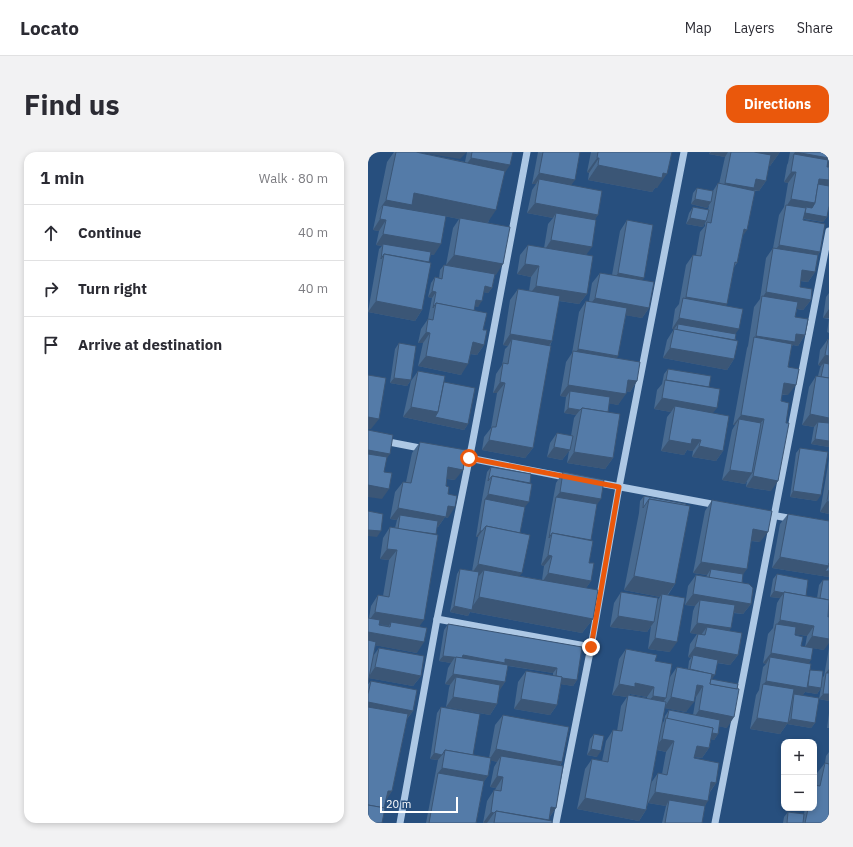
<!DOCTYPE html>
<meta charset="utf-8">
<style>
:root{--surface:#fff;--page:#f2f2f3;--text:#2b2b33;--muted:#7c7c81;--line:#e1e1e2;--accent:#ea580c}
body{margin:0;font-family:"IBM Plex Sans",sans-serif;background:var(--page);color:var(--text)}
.controls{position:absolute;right:12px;bottom:12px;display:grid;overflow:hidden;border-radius:8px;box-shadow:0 2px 6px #0003}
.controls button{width:36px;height:36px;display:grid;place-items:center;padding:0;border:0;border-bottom:1px solid var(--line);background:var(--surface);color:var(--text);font:20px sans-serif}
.scale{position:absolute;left:12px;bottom:10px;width:78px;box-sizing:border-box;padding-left:4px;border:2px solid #fff;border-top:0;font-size:11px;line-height:14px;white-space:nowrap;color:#fff;-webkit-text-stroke:3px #274f7e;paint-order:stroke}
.stop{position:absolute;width:12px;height:12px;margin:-9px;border:3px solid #ea580c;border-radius:50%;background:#fff}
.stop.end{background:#ea580c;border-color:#fff;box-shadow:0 1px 4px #0008}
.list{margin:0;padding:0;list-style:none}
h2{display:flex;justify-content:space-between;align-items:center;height:52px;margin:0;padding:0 16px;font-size:17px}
h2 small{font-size:13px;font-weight:400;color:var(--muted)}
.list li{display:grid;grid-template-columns:26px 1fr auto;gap:12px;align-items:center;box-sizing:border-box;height:56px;padding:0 16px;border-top:1px solid var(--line)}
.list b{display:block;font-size:15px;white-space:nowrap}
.list em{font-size:13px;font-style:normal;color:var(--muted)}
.icon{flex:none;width:22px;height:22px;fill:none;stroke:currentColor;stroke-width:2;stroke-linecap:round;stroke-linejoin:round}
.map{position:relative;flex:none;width:461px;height:671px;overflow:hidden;border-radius:12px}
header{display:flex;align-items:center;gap:24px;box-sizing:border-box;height:56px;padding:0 20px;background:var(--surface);border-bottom:1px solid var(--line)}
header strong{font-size:19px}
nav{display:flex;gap:22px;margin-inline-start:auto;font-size:14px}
.intro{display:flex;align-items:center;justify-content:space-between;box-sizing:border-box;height:96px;padding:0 24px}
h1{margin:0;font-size:28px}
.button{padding:10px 18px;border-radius:12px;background:var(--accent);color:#fff;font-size:14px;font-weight:700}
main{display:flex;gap:24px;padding:0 24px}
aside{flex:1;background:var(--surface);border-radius:12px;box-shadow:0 2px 6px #0003}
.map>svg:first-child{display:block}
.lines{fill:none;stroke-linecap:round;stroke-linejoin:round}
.minor{stroke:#adc8e5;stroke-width:7}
.wall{fill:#486a90;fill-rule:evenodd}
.shaded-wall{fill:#3b5676}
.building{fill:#547ba8;stroke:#3b5676}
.route{stroke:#ea580c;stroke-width:5}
</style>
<header>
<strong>Locato</strong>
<nav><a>Map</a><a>Layers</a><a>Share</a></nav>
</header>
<div class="intro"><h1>Find us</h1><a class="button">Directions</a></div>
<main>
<aside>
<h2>1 min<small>Walk · 80 m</small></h2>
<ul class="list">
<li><svg class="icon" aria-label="ahead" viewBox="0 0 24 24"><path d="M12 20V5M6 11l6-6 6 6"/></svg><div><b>Continue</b></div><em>40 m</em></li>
<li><svg class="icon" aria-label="right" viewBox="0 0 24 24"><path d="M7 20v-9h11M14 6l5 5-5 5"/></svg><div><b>Turn right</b></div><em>40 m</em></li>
<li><svg class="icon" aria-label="arrive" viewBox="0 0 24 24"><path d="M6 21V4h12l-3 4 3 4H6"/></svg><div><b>Arrive at destination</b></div></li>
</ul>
</aside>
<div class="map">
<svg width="461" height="671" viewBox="0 0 461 671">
<rect width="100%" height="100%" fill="#274f7e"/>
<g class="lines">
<g class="minor">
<polyline points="0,286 57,297"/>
<polyline points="96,305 202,326"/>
<polyline points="226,330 349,353"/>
<polyline points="403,363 426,367"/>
<polyline points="69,467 223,495"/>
<polyline points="32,671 69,467 104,293 159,0"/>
<polyline points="188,671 223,495 251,335 316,0"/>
<polyline points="347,671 461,79"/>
</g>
</g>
<g class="wall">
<polygon points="26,0 48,0 97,10 99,0 145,0 136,22 120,71 128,123 127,123 124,136 120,141 116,140 110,155 107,154 106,159 115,178 116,193 109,203 102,202 93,223 50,214 55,191 50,191 53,177 60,167 64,146 60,145 63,131 67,125 71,126 72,118 76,113 78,113 85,76 91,67 41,57 41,58 66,103 62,102 54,158 47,169 0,160 11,97 14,94 8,93 11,79 5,78 19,10"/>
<polygon points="170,0 212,0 203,33 230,63 226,68 218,103 219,142 211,152 191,149 184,189 182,194 165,296 157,306 114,298 116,285 123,276 129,241 125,241 128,222 134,213 137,197 140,194 135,193 142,148 150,137 161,139 163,125 149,122 152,103 160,93 176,96 180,72 185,66 159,61 164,38 168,32 164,32"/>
<polygon points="223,0 304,0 289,36 287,36 284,40 220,28 221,21 219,20"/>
<polygon points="342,0 412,0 402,14 401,13 398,29 391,39 387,39 374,86 369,111 366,115 358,154 368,182 366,207 359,218 295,206 299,188 306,177 304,177 307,157 311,152 318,113 325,103 328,103 332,80 337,74 337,71 335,75 318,72 321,61 325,55 340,58 341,53 339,56 323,52 325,41 329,36 345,39 350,31 351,32 357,5 341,2"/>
<polygon points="422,0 461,0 459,65 455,70 436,67 435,68 452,100 450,103 447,120 440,130 432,129 432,135 443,148 435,158 429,157 427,165 437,183 430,194 425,193 423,196 420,215 420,243 414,243 403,339 378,335 379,329 377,332 354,328 364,278 367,273 365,273 379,196 380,194 386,155 392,147 398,106 405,96 411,63 416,55 420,31 416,30 419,13 420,11"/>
<polygon points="259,68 281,156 274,166 258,163 249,206 269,229 262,240 258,239 250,253 241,251 240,260 245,306 237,317 199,311 201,299 194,308 179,305 182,291 189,281 203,284 206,266 208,263 196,261 198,245 192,244 198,210 204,201 211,160 218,149 221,149 224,131 232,121 244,123 252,79"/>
<polygon points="461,141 461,181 459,180 461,167 455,166 458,145"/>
<polygon points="460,187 461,188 461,295 443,292 446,275 434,273 441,235 448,224 450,224 452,216 453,214 450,213 452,198"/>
<polygon points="31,191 43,228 39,234 22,231 27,197"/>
<polygon points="300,217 341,235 345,261 355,299 348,309 324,305 325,299 319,298 316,303 293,299 299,265 303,260 286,257 289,238 294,232 296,222"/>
<polygon points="50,219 76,230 100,272 96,278 35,265 43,229"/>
<path d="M52,290l35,38 -8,-1 -1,7 2,8v24l-3,-1 -7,10h-1l-18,100 -2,26 -42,-8 -2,11 6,-8 42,28 -8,10 -44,-8v-60l2,-12 7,-11 5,1 6,-36 -9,-1 3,-21 7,-11 5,1 2,-8 -7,-1 5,-27 8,-10h3l6,-29zM11,472l9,2 -9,-1z"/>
<polygon points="432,296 449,349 422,345 428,301"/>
<polygon points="461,307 461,362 452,360"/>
<polygon points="123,315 157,355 152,381 152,424 174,428 176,414 173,413 188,331 195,320 229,352 223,388 221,411 223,429 218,436 225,467 214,481 102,460 100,464 82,460 89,422 92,417 104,419 110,385 108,385 113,353 119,320"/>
<polygon points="276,344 318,352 307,432 300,443 302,500 280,497 283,474 279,480 242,475 246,451 253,440 289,449 292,445 256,438 271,361 272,349"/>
<path d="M344,348l48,42 -9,-1 -8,33 -1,9 9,21 -8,10 -10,-1 -4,18 9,24 -8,10 -13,-2 -5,16 15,49 -8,-2 -1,8 -4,6 -3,-1 -2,9 -7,10 -8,-1v1l22,25 -6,9 -5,14 -3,17h-40l4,-17 -18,-3 -2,7 -7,11 -62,-12 8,-40 7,-10 10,2 4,-20 7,-11 4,1 4,-25 6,-9 -15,-2 7,-36 7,-10 29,12 15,16 7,-10 11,2 1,-8 2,-3 -3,-1 2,-13 7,-10 -7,-1 3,-22 2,-5 -10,-1 3,-19 8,-11 10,2 1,-2 -14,-2 12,-62zM262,542l17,3v1l-18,-3zM327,545h1l-3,18 -24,-5 -4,6 -1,5 -2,3 3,-16 21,4zM289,598l9,2 -4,22 -4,-1 -7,10z"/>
<polygon points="420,362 461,369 461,425 404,416 412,372"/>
<path d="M409,422l29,22 11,2 2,-13 4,-5 1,70 -11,-2 -4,15 1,7 12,8 2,-2 5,-28v53l-10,-2 2,-11 -4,6 -12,-2 -3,4 13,27 -4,5 -24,-4 -7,10 -30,-5 6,-34 3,-5 4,-23 3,-3 -3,-1 5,-29 5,-6 4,-25 3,-5 -10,-1 3,-18zM427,482l12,2 -2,11 -4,-1 -6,-11z"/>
<polygon points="80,472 214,495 209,528 205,534 193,532 189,553 182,563 146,557 150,530 158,519 185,524 185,521 140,514 137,530 131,538 129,552 122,563 78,555 81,536 82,533 77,532 80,516 83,511 71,509 76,478"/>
<polygon points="3,529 45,559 39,567 24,639 0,671 0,532"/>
<polygon points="73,555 105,603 121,606 127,573 135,563 194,610 192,614 188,656 181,666 181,668 184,671 115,671 119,649 126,638 127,638 128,636 122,635 126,615 129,610 123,608 120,624 116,629 108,671 58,671 70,608 62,607 69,561"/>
<polygon points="461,561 461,576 459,576"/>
<polygon points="226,582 229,605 219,603 222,587"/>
<polygon points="461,600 461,671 415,671 416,665 420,660 436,662 437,656 446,656 446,634 447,633 449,621 457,611 458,604"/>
</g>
<g class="shaded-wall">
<polygon points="49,0 99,0 92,7"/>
<polygon points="343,0 360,0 357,5 341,2"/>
<polygon points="363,0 412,0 402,14 362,6"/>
<polygon points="427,0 461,6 461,18 426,2 420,11"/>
<polygon points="103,6 142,13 135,24 96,16"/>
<polygon points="229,6 231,6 221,21 219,20"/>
<polygon points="230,13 295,21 299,22 289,36 287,36 284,40 220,28"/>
<polygon points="423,20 428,20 420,31 416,30"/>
<polygon points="171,21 207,28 199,39 171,27 168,32 164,32"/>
<polygon points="388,27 398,29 391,39 385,38 349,41 357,31"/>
<polygon points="451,27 461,28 461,39 447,32"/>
<polygon points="46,41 128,58 118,73 92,66 91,67 41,57 34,67 15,53 8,62 18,48"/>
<polygon points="327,47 343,50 339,56 323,52"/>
<polygon points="423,47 447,51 459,65 455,70 433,66 438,55 434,61 418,55"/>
<polygon points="167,51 230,63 223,73 188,61 185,66 159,61"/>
<polygon points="322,66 338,69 335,75 318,72"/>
<polygon points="12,67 18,68 11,79 5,78"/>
<polygon points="376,77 379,78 372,88"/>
<polygon points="15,82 73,92 66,103 15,94 15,92 14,94 8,93"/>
<polygon points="183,88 224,95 216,106 176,99"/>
<polygon points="411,93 452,100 444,111 404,103"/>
<polygon points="86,103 135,112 128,123 78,113"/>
<polygon points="157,112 171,114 163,125 149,122"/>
<polygon points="434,118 447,120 440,130 427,128"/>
<polygon points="250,121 276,126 268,136 242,132"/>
<polygon points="117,134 124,136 120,141 113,140"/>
<polygon points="168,134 219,142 211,152 160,144"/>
<polygon points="64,139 68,140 64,146 60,145"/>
<polygon points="398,140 443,148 435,158 393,151 393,148"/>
<polygon points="318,145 359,152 352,163 314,150"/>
<polygon points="227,146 281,156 274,166 219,157"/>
<polygon points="108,148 114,149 110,155 104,154"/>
<polygon points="8,149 54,158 47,169 0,160"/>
<polygon points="461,157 461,166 455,166"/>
<polygon points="311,166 371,177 364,187 310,172 306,177 304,177"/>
<polygon points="58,180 62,181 55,191 50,191"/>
<polygon points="142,182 184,189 177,200 144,187 140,194 135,193"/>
<polygon points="428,182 437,183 430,194 425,193 419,201 386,187 388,184"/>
<polygon points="105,190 116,193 109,203 97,201"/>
<polygon points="302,196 366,207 359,218 295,206"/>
<polygon points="210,197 250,204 243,214 204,205"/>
<polygon points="457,203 461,204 461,215 456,211 453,214 450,213"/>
<polygon points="58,204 100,212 93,223 50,214"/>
<polygon points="26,226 43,228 39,234 22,231"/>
<polygon points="260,228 269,229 262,240 253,238"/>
<polygon points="132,230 137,231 129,241 125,241"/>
<polygon points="416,231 428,233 420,243 409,242"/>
<polygon points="200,233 258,242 250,253 201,245 202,239 198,245 192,244"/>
<polygon points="294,246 349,256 341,266 307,254 303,260 286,257"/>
<polygon points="43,255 70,260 100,272 96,278 35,265"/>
<polygon points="200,256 212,258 208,263 196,261"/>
<polygon points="442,262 461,266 461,278 450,270 446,275 434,273"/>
<polygon points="373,263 396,267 388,277 371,267 367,273 365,273"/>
<polygon points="0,265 11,267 3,277 0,277"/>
<polygon points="324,287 333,288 325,299 319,298 316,303 293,299 301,288"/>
<polygon points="447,287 461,289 461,295 443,292"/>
<polygon points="121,288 165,296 157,306 114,298"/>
<polygon points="331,294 355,299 348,309 324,305"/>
<polygon points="186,295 202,298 194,308 179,305"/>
<polygon points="0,298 22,302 14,313 0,310"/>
<polygon points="206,300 245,306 237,317 199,311"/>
<polygon points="80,315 95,318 87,328 72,326"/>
<polygon points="362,318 384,321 377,332 354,328"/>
<polygon points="385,324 410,329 403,339 378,335"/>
<polygon points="0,333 21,337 14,347 0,345"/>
<polygon points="425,339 453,343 449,349 422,345"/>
<polygon points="192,340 233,347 225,358 188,345"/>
<polygon points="120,342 161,350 153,360 117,347"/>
<polygon points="459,349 461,350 461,362 452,360"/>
<polygon points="80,354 87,355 80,366 77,365 70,375 31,368 32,363 29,368 22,367 30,356"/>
<polygon points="385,377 400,380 392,390 378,388"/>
<polygon points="0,378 13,379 9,385 0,384"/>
<polygon points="112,379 114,379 110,385 108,385"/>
<polygon points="19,397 29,398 21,408 12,407"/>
<polygon points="180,403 184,404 176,414 173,413"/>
<polygon points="412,405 461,414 461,425 404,416"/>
<polygon points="333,410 379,417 371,428 343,417 339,423 325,421"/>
<polygon points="110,412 154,421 147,431 116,418 111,424 103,423"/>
<polygon points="180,421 223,429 216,439 173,432"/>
<polygon points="266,424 307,432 297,446 294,442 292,445 256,438"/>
<polygon points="406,439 416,441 412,446 402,445"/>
<polygon points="325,442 383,452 375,462 331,455 332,448 327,454 317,453"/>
<polygon points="111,445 225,467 214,481 102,460 100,464 82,460 86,454 102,458"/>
<polygon points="7,460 56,468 48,479 23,470 21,474 0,470"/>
<polygon points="250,464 286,470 279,480 242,475"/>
<polygon points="412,468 446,474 439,484 406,479 407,475"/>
<polygon points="329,471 363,476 356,486 339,475 333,483 322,481"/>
<polygon points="0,480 56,490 49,501 0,492"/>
<polygon points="444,484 461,487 461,491 456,498 437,495"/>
<polygon points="287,486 309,490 302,500 280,497"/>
<polygon points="327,495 370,503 362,513 324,506 325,503 323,506 320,505"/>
<polygon points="403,501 443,508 436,519 402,505 398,512 395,511"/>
<polygon points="95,503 137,507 189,516 185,521 135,513 90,512"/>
<polygon points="75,504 87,505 83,511 71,509"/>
<polygon points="7,515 53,524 45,534 0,526"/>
<polygon points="461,517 461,524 458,521"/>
<polygon points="322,518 347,523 343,529"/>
<polygon points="85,522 137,530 130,541 88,525 82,533 77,532"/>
<polygon points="188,525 209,528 205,534 184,531"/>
<polygon points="398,529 439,536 440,534 453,536 449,542 437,540 432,547 426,542 424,545 395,533"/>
<polygon points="267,531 286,535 279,545 262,542 259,545 244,543 251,532"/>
<polygon points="329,533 335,534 328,545 322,544"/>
<polygon points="455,542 461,542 461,549 451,547"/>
<polygon points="285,544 298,546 290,557 277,554"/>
<polygon points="85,545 129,552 122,563 78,555"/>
<polygon points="303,545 326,550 318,560 296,556"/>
<polygon points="153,547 189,553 182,563 146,557"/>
<polygon points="0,550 45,559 37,569 0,562"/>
<polygon points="331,558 366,565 359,576 324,569"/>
<polygon points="389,566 419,571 423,567 447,571 443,576 419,572 412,582 382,577"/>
<polygon points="298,572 350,582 346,588 296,578"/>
<polygon points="294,587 306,589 298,600 286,597"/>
<polygon points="329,594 341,596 334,606 321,604"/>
<polygon points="128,597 194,610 187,620 133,604 129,610 121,608"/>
<polygon points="223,597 233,599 229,605 219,603"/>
<polygon points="66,601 74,603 70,608 62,607"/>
<polygon points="74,616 120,624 112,635 70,621"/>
<polygon points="129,624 135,625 128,636 122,635"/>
<polygon points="343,630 348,631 340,642"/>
<polygon points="20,639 24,639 17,650"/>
<polygon points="287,640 340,649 333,660 301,648 298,654 280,651"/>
<polygon points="217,646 278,658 271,669 209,657"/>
<polygon points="183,655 188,656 180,667"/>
<polygon points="123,660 126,661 119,671 115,671"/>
</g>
<g class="building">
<polygon points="28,0 48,0 137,19 128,58 46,41 44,53 18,48"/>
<polygon points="104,0 145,0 142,13 103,6"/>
<polygon points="175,0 212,0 207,28 171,21"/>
<polygon points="230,0 304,0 299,22 295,21 294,26 230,13 231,6 229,6"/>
<polygon points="363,0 386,0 403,3 398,29 388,27 386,36 357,31"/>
<polygon points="427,0 461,0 461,6"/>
<polygon points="426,2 460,8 459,15 461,15 461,28 451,27 447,51 423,47 428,20 423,20"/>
<polygon points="171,27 234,39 230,63 167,51"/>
<polygon points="350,31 387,39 379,78 376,77 369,111 367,110 359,152 318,145 325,103 333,104 339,70 343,71"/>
<polygon points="450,32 461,34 461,54 459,65 437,61 438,55 444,56 447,51"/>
<polygon points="329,36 345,39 343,50 327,47"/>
<polygon points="15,53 78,64 73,92 15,82 18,68 12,67"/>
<polygon points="418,53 438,56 435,68 457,72 452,100 411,93"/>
<polygon points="325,55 341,58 338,69 322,66"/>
<polygon points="188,61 228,68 224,95 183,88"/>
<polygon points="92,66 142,75 135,112 86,103"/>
<polygon points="259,68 285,73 276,126 250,121"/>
<polygon points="15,92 63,100 61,110 16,102 13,107"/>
<polygon points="160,93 225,104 219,142 168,134 171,114 157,112"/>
<polygon points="405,96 450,103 447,120 434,118 432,135 444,137 443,148 398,140"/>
<polygon points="16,102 63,111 54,158 8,149"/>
<polygon points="76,113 127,122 124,136 117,134 114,149 108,148 106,159 68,151 65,156 68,140 64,139 67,125 74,127"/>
<polygon points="232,121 286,130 281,156 227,146"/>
<polygon points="150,137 192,144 184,189 142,182"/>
<polygon points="394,144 430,150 427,165 440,167 437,183 428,182 427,190 388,184"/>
<polygon points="315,146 375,157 371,177 311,166"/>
<polygon points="218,149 259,156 250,204 210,197"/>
<polygon points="68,151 119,161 115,178 119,178 116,193 105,190 100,212 58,204 62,181 58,180 60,167 65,168"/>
<polygon points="310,172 368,182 367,188 309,178"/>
<polygon points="306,177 370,189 366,207 302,196"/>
<polygon points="386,185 424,192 420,215 431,217 428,233 416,231 413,249 421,251 418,271 421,271 410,329 385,324 396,267 373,263"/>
<polygon points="144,187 183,194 165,296 121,288 124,275 128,275 137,231 132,230 135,211 140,212"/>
<polygon points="460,187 461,188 461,204 457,203"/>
<polygon points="31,191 48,194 43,228 26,226"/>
<polygon points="205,199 272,210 269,229 260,228 258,242 200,233"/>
<polygon points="456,211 461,212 461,226 453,225"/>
<polygon points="300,217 343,224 341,235 298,228"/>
<polygon points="50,219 77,224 70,260 43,255"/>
<polygon points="0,223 18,226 11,267 0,265"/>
<polygon points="448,224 461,226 461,266 442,262"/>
<polygon points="297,228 352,237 349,256 294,246"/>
<polygon points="76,230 107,236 100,272 67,265 70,260"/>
<polygon points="202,239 242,245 240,260 214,256 212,258 200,256"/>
<polygon points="307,254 361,264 355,299 331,294 333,288 324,287 323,292 301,288"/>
<polygon points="214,256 252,262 245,306 206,300"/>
<polygon points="371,267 393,271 384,321 362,318"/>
<polygon points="450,270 461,271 461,289 447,287"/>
<polygon points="0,278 25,283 22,302 0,298"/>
<polygon points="189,281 205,284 202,298 186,295"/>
<polygon points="52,290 98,298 95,318 80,315 78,334 81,335 80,342 89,344 87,355 80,354 78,365 30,356 35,330 43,331"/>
<polygon points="432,296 460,300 453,343 425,339"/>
<polygon points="0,302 19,305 16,320 24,321 21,337 0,333"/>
<polygon points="123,315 163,322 162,331 124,324 120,329"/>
<polygon points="195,320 236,328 233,347 192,340"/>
<polygon points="124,324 164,332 161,350 120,342"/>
<polygon points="461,338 461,350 459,349"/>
<polygon points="276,344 318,352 318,354 281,347 275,356"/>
<polygon points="188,345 229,352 223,388 184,381 181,386"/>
<polygon points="117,347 157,355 152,381 118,374 114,379 112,379"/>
<polygon points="281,347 322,354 307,432 266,424"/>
<polygon points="344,348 404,359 400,380 385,377 379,417 333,410"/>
<polygon points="0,359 15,362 13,379 0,378"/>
<polygon points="420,362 461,369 461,414 412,405"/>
<polygon points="32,363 70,369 68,382 30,377"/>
<polygon points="118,374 162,383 154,421 110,412"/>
<polygon points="22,375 70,383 56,468 7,460 10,443 21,445 29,398 19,397"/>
<polygon points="184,381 225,389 221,411 226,411 223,429 180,421 184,404 180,403"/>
<polygon points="461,411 461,419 457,419 461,414"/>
<polygon points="92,417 111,420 104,458 86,454"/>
<polygon points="343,417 375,422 374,431 341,426"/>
<polygon points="116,418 230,438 225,467 111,445"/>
<polygon points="409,422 440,428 438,444 416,440 416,441 406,439"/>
<polygon points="328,423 381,432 385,436 383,452 325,442"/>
<polygon points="455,428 461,428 461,448 452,446"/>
<polygon points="253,440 290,446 286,470 250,464"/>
<polygon points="416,440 461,448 460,465 461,465 461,487 444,484 446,474 412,468"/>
<polygon points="294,442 317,446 309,490 287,486"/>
<polygon points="332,448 367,453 363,476 329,471"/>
<polygon points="0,466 12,468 11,473 22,475 23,470 59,476 56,490 0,480"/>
<polygon points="80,472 214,495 209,528 194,526 194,525 188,524 189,516 137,507 137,511 95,503 94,506 75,504"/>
<polygon points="408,472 428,475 427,483 435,485 433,494 445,496 443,508 403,501"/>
<polygon points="339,475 374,481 370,503 327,495 330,482 337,483"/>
<polygon points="0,488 8,490 0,531"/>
<polygon points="11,496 56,504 53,524 7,515"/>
<polygon points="258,497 289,503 287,509 304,512 298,546 285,544 286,535 267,531 267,535 251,532"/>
<polygon points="325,503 350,508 347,523 322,517"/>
<polygon points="88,505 140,513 137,530 85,522"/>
<polygon points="402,505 443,512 439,536 398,529"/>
<polygon points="309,515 344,522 342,532 371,537 366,565 331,558 335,534 329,533 326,550 303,545"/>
<polygon points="442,518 455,519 453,536 440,534"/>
<polygon points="158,519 194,525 189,553 153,547"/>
<polygon points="458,521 461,521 461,542 455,542"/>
<polygon points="88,525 132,533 129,552 85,545"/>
<polygon points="343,527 370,532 369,537 342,532"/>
<polygon points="3,529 49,538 45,559 0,550 0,542"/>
<polygon points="395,532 426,537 420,571 389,566"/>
<polygon points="426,542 451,546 447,571 423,567"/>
<polygon points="260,543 298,550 278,658 217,646 224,607 240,610 245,578 254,579"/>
<polygon points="0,555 40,562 24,639 20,639 16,656 0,653"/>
<polygon points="73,555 112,562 105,603 77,598 74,603 66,601"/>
<polygon points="301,558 352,568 350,582 344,581 345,576 299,567"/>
<polygon points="135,563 201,575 194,610 128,597"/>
<polygon points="298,566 345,576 341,596 329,594 326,606 351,611 348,631 343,630 340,649 287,640 290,621 299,623 306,589 294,587"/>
<polygon points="226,582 236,584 233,599 223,597"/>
<polygon points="77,598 123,606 120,624 74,616"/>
<polygon points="133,604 195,614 188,656 183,655 181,668 128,659 126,661 123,660 126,638 133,639 135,625 129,624"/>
<polygon points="457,611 461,612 461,671 437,671 440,657 442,658 442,656 446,656 446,633 452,634"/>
<polygon points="70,621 116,629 108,671 61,671"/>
<polygon points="301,648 337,654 334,671 297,671"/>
<polygon points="0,653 17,656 14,671 0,671"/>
<polygon points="128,659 184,669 184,671 126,671"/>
<polygon points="420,660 436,662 435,671 419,671"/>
</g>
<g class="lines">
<polyline class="route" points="101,306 251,335 223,495"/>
</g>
</svg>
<div class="controls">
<button>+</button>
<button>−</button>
</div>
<div class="scale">20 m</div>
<div class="stop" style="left:101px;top:306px"></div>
<div class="stop end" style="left:223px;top:495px"></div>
</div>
</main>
